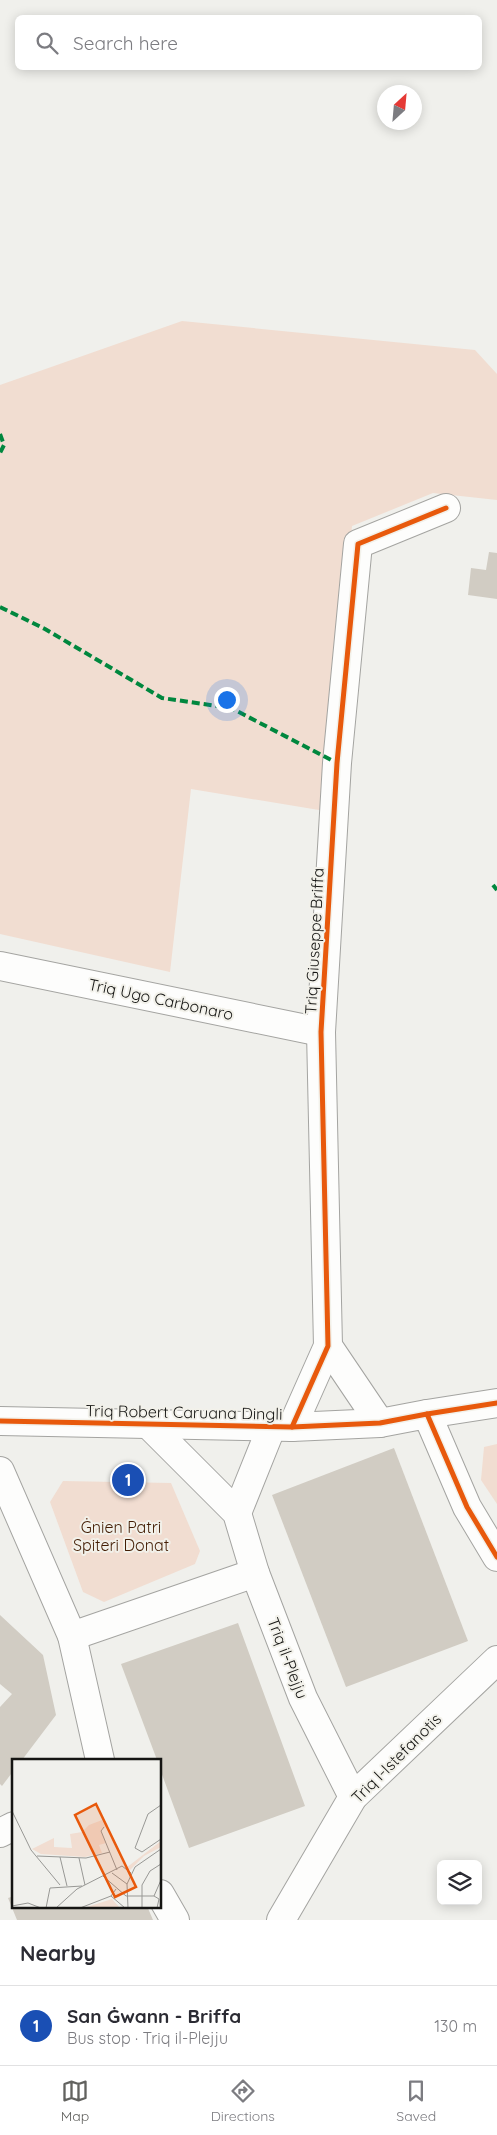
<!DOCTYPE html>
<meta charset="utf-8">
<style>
:root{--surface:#fff;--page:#f7f7f7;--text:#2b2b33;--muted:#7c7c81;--line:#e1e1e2;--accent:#62625f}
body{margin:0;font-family:Quicksand,sans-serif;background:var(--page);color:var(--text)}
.controls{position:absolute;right:15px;bottom:15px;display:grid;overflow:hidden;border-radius:8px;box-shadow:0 2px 12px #0003}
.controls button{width:45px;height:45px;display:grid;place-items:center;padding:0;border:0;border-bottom:1px solid var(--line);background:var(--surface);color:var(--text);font:25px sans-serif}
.compass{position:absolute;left:377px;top:85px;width:45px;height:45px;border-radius:50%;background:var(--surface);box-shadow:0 2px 12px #0003;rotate:26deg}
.you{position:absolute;left:226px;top:699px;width:18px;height:18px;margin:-12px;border:4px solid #fff;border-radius:50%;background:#1a73e8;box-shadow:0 0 0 8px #1a73e833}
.badge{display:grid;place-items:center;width:32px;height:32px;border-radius:50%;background:var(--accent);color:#fff;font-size:16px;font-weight:700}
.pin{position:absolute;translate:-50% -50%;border:2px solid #fff;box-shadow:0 1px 5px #0006}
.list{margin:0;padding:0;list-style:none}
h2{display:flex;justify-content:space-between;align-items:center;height:65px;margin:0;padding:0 20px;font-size:21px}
h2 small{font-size:16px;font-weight:400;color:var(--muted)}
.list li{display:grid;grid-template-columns:32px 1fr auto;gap:15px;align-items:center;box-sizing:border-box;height:80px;padding:0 20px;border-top:1px solid var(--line)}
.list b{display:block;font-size:19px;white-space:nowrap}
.list p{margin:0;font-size:16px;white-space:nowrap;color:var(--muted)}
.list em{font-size:16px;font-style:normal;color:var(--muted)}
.icon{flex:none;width:28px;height:28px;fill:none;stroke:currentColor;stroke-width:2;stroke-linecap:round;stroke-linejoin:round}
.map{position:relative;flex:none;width:497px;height:1920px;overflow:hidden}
.search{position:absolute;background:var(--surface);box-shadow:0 2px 12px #0003;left:15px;right:15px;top:15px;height:55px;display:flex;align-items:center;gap:12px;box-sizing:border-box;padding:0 18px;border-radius:8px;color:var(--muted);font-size:19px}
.sheet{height:145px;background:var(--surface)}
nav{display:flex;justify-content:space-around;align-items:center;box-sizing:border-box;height:70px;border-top:1px solid var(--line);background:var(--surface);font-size:14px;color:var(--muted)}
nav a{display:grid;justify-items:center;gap:2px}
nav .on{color:var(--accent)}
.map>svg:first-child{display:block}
.green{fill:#f1ddd1}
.building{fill:#d1ccc3}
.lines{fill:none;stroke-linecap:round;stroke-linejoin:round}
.minor-casing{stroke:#a4a4a1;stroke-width:30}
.tertiary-casing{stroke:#a4a4a1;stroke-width:30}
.minor{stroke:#fdfdfc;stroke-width:28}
.tertiary{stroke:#fdfdfc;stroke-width:28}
.quiet{stroke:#00873e;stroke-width:4;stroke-dasharray:8 4;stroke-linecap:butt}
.cycleway-casing{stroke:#f2f1ea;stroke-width:8}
.cycleway{stroke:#e8590c;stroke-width:5}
.labels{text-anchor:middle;stroke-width:4;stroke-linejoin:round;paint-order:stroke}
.street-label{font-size:16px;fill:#151513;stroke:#f2f1ea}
.park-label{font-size:16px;fill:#431d04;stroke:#f2f1ea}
.inset-road{fill:none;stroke:#989895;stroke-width:1}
.view{fill:#e8590c;fill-opacity:0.15;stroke:#e8590c;stroke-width:2.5}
.inset-edge{fill:none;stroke:#151513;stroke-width:2.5}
</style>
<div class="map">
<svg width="497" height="1920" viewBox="0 0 497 1920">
<rect width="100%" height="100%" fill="#f0f0ec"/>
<g class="green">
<polygon points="182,321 475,350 497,374 497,500 433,493 352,526 325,811 191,789 170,972 0,934 0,385"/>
<polygon points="497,1444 497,1504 481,1480 484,1447"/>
<polygon points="63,1481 171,1483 200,1551 195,1564 104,1602 83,1592 50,1502"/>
</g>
<g class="building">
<polygon points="489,552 497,553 497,599 468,595 471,568 486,570"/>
<polygon points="394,1448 468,1641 346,1687 272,1495"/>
<polygon points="0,1615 43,1655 56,1715 22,1760 14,1760 14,1770 2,1786 0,1784 0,1707 12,1694 0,1684"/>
<polygon points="238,1623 305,1806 189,1848 160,1769 160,1760 157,1760 121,1664"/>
<polygon points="14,1896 14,1906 147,1906 153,1920 17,1920 8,1898"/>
</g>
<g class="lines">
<defs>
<g id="minor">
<polyline points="0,966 321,1032"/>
<polyline points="328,1346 380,1423"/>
<polyline points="427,1414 497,1403"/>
<polyline points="292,1427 328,1346 321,1032 337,763 358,544 446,508"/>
<polyline points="0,1471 72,1636 100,1760"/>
<polyline points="72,1636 255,1573"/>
<polyline points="0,1833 14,1826"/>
<polyline points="160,1894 175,1920"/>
<polyline points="281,1920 353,1797 497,1660"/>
</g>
<g id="tertiary">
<polyline points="0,1421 292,1427 380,1423 427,1414 467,1507 497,1557"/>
<polyline points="148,1424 237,1513 255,1573 303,1698 353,1797"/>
<polyline points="237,1513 272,1426"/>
</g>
</defs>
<use href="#minor" class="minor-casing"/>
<use href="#tertiary" class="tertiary-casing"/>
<use href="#minor" class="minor"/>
<use href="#tertiary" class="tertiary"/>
<g class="quiet">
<polyline points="0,434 4,445 0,453"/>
<polyline points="0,607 45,629 162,698 231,708 337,763"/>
<polyline points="493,885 497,890"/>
</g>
<defs>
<g id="cycleway">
<polyline points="427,1414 497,1403"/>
<polyline points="0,1421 292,1427 380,1423 427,1414 467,1507 497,1557"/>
<polyline points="292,1427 328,1346 321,1032 337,763 358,544 446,508"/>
</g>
</defs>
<use href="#cycleway" class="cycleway-casing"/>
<use href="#cycleway" class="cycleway"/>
</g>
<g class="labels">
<g class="street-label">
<text transform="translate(314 941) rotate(-87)" y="6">Triq Giuseppe Briffa</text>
<text transform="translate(161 999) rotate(12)" y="6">Triq Ugo Carbonaro</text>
<text transform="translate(184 1412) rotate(1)" y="6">Triq Robert Caruana Dingli</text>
<text transform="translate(288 1658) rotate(69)" y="6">Triq il-Plejju</text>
<text transform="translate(396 1758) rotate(-45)" y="6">Triq l-Istefanotis</text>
</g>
<g class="park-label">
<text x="121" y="1533">Ġnien Patri<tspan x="121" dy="18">Spiteri Donat</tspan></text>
</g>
</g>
<g transform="translate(12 1759)">
<rect width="149" height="149" fill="#f0f0ec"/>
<path d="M90,61l6,5 -7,5 5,13 -7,2 3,8 -17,4 -44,-3 -9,-5 22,-11v9l18,1 -2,-14 12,-2 7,-7zM149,82v6l-17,9 -14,14 -4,-2zM100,140l8,9h-33v-1z" fill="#f1ddd1"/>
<path class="inset-road" d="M149,46l-13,9 -13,34 7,4 19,-13M0,52l19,39 29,35M92,68l-3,4 16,39M25,97l49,2 24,-6M48,98l7,29M67,99l6,27M100,114l15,11M91,117l23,20M99,137l14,12M114,137h28M142,137l7,-16M142,137l5,3 -2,9M0,147l16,-3 13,5M34,149l4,-20 32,-2M44,149l21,-19 45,-23 9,7M68,149l31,-12 5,-7M116,149l-1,-24 8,-17 26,-18M130,149v-23l8,-14 11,-7"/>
<path class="view" d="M84,45l40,83 -21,10 -40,-82z"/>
<rect width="149" height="149" class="inset-edge"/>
</g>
</svg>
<div class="controls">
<button><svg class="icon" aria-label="layers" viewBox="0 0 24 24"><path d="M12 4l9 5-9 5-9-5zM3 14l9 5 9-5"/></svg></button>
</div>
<svg class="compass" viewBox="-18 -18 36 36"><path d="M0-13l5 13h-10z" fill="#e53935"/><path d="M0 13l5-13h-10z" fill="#7c7c81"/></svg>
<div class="you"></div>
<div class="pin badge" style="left:128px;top:1480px;background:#1a4fb4">1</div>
<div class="search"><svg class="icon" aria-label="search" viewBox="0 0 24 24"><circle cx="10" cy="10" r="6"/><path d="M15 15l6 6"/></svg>Search here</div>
</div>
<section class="sheet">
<h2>Nearby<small></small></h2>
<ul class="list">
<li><span class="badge" style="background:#1a4fb4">1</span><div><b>San Ġwann - Briffa</b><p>Bus stop · Triq il-Plejju</p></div><em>130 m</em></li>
</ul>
</section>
<nav>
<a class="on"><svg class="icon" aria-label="map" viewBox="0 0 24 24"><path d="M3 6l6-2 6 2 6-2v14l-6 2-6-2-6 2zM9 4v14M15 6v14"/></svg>Map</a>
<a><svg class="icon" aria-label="directions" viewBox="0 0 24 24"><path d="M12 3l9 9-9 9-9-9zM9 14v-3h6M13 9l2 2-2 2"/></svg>Directions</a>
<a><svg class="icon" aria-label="saved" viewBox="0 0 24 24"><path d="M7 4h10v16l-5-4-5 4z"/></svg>Saved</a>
</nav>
